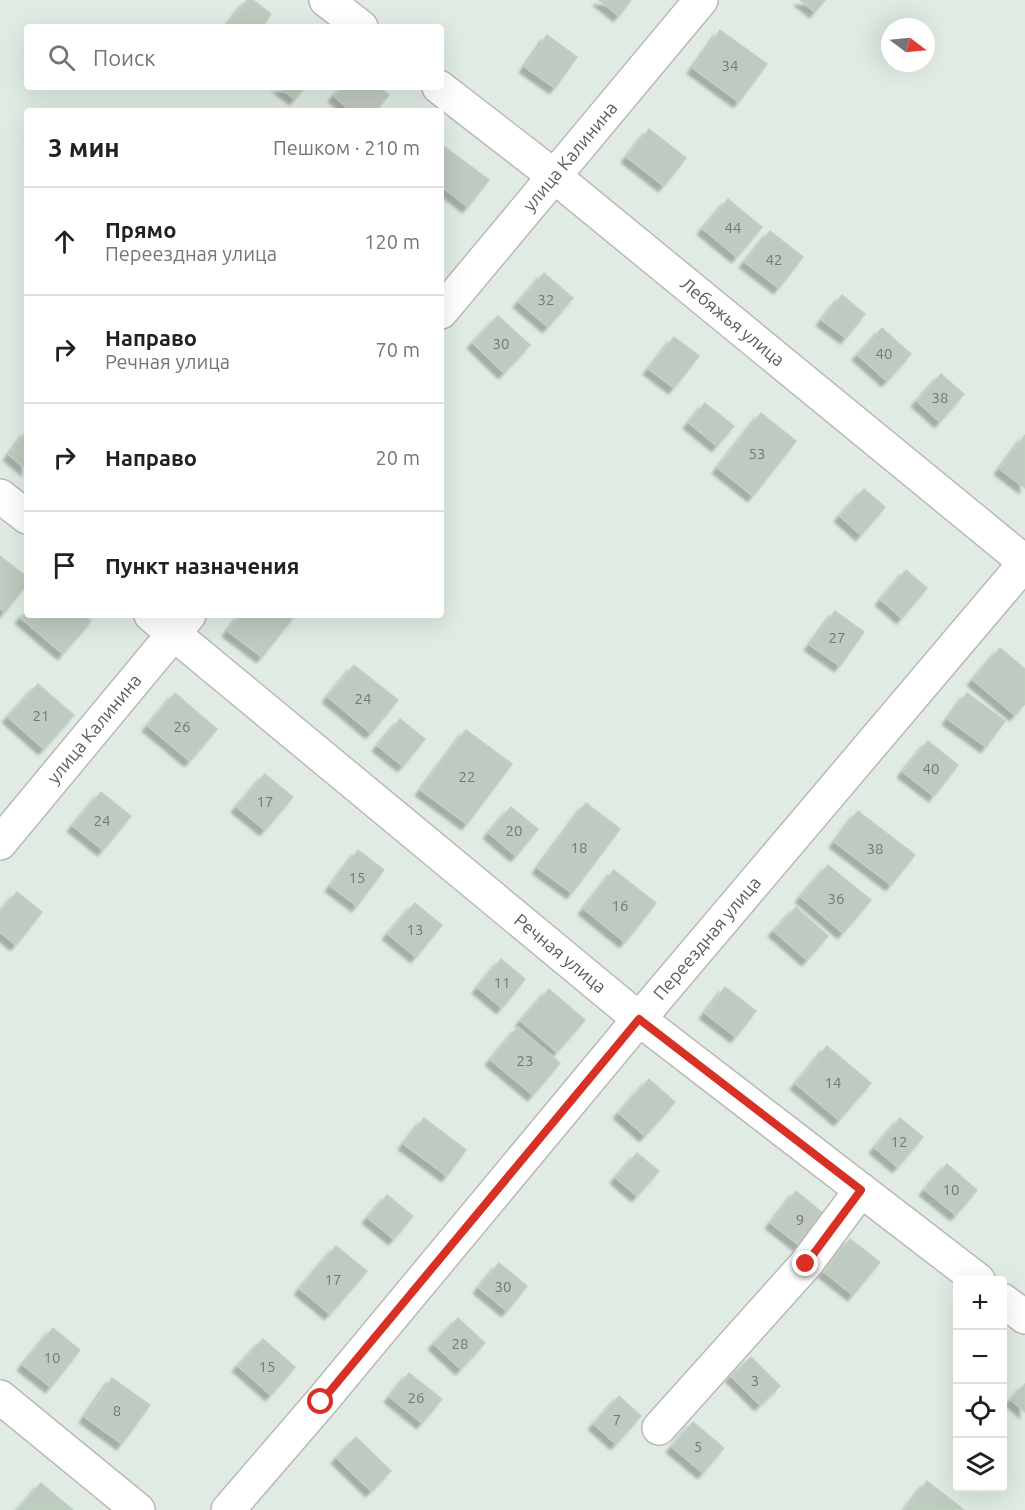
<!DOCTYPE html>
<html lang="ru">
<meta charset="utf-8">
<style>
:root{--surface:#fff;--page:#f2f2f2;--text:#202124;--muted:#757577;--line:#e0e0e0}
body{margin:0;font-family:Ubuntu,sans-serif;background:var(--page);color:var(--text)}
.controls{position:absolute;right:18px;bottom:18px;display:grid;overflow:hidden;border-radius:6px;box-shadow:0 6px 24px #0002}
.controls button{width:54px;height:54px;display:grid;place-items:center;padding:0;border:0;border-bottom:2px solid var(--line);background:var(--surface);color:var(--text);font:30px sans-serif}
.compass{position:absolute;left:881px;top:18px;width:54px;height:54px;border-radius:50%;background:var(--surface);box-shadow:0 6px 24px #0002;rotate:106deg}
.stop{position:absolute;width:18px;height:18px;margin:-14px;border:4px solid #d93025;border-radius:50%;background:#fff}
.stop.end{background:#d93025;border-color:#fff;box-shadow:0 2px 6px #0008}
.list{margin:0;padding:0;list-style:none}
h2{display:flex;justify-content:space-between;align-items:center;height:78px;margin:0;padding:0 24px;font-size:26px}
h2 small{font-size:20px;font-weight:400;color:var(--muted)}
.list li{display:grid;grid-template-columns:39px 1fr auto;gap:18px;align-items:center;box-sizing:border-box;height:108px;padding:0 24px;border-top:2px solid var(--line)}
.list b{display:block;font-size:22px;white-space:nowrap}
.list p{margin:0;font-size:20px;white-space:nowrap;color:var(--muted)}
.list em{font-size:20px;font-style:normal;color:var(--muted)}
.icon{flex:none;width:33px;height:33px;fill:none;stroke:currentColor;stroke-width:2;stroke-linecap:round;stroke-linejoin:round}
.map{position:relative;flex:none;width:1025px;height:1510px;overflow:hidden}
.search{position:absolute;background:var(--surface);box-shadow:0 6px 24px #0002;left:24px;top:24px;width:420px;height:66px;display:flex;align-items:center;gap:15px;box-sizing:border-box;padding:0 21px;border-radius:6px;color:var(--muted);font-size:22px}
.panel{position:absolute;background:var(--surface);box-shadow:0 6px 24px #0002;left:24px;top:108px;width:420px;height:510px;border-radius:6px}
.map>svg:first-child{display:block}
.building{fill:#bfcac0;stroke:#bfd1c1;stroke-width:1.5;filter:url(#shadow)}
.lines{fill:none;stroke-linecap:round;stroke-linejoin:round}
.minor-casing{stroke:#bdb6bc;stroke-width:36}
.minor{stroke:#fff;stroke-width:33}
.route{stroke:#d93025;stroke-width:8}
.labels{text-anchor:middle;stroke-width:4.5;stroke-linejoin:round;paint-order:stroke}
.number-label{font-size:15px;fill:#787579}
.street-label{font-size:18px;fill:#615961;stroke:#fff}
</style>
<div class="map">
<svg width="1025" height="1510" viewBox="0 0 1025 1510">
<defs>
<filter id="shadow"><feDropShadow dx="-5.5" dy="5.5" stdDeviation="1.5" flood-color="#0004"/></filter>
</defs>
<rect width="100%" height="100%" fill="#e0ece3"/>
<g class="building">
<polygon points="247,0 253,0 271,14 262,27 235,27 229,23"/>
<polygon points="599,0 631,0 619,16"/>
<polygon points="800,0 825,0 815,12"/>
<polygon points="720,30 767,64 739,102 693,68"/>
<polygon points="547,35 577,57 555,88 525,67"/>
<polygon points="279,87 305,87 295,99"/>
<polygon points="342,87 380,87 389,95 375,111 351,111 334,96"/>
<polygon points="649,129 686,158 664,186 627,157"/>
<polygon points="445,147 489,180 468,207 441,186 441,152"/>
<polygon points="728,199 762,227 737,257 703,229"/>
<polygon points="770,231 803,257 779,288 745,262"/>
<polygon points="544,273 573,298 548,327 519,302"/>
<polygon points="842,295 865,314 846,338 822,320"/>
<polygon points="498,316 530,345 504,373 473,343"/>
<polygon points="882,328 911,354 887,381 858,355"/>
<polygon points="674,337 699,356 674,388 649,369"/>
<polygon points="941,374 964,394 940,422 917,401"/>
<polygon points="705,403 734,426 717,446 689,423"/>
<polygon points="761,413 796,441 753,496 718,468"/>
<polygon points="27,431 27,470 9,455"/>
<polygon points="1025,435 1025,488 1000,469"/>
<polygon points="864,489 885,507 861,535 840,516"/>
<polygon points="0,556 27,577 27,584 5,612 0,608"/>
<polygon points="906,570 927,588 902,618 881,600"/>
<polygon points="27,611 27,615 84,615 91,621 63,654 21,618"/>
<polygon points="835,611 864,632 840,666 810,645"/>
<polygon points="240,615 295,615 262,657 228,631"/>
<polygon points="1000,648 1025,669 1025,704 1015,715 973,680"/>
<polygon points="354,665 398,700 371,733 328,697"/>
<polygon points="38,684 74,715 44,749 8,717"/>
<polygon points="175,693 217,729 190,761 148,726"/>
<polygon points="967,693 1005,721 986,747 948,719"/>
<polygon points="400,719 425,739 403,766 378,746"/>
<polygon points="466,730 512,764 467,824 421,790"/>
<polygon points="928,741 958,765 934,796 903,772"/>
<polygon points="265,774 293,797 265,830 237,807"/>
<polygon points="101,792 131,816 103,850 73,826"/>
<polygon points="586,803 620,829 572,893 538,868"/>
<polygon points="511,807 538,829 516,856 489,833"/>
<polygon points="858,811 915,855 891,885 835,842"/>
<polygon points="358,850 384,870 357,906 331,886"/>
<polygon points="828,865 871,900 843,933 801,897"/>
<polygon points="614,870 656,903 625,942 584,909"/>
<polygon points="17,892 42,912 16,945 0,932 0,913"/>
<polygon points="415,903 442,925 416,957 388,934"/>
<polygon points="796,907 828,936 807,960 774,931"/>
<polygon points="501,959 525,979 502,1008 478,988"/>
<polygon points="725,987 756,1011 736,1037 705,1013"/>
<polygon points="549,989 585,1020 557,1052 521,1021"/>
<polygon points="518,1027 560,1063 533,1095 491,1060"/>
<polygon points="827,1046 871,1083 839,1120 796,1084"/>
<polygon points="649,1079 675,1102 645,1136 619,1113"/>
<polygon points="424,1118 466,1150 447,1176 404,1144"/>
<polygon points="900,1118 923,1137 898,1167 875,1148"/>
<polygon points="637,1153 659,1171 637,1196 616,1178"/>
<polygon points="947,1164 977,1190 956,1215 925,1190"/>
<polygon points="796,1191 829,1218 804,1249 771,1223"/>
<polygon points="387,1195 413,1216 394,1239 368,1218"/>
<polygon points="850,1239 880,1262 853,1295 824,1272"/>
<polygon points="336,1246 367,1271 330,1314 300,1289"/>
<polygon points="499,1263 527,1286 507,1311 479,1288"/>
<polygon points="458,1318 485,1343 461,1369 434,1344"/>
<polygon points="53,1328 80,1350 51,1387 23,1365"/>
<polygon points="263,1339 295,1367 271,1395 238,1366"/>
<polygon points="751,1357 780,1386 760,1405 731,1376"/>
<polygon points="409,1373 442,1399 422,1423 390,1397"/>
<polygon points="112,1378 150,1405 122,1444 85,1417"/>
<polygon points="1025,1384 1025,1412 1011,1400"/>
<polygon points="619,1396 641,1416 616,1444 594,1424"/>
<polygon points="693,1422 724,1448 703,1473 672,1447"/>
<polygon points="356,1437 391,1471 371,1491 337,1458"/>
<polygon points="927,1481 964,1510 905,1510"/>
<polygon points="41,1483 73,1510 18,1510"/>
</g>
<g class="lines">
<defs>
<g id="minor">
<polyline points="326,0 361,27"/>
<path id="s1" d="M439,87l115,89 471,386"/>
<path id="s2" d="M441,312l260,-312"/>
<polyline points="0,496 27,517"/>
<path id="s3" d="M151,615l488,404 339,261"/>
<path id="s4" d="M0,843l189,-228"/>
<polyline points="1002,1300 1025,1317"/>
<polyline points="0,1397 138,1510"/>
<polyline points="659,1428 806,1264 861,1190"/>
<path id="s5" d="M228,1510l93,-108 318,-383 386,-456"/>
</g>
</defs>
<use href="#minor" class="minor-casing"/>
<use href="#minor" class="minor"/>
</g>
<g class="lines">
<polyline class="route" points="321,1402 639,1019 861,1190 806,1264"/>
</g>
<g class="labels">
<g class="number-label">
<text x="730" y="71">34</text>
<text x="733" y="233">44</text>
<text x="774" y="265">42</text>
<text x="546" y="305">32</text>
<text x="501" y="349">30</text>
<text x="884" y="359">40</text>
<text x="940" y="403">38</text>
<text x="757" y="459">53</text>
<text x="837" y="643">27</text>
<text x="363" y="704">24</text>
<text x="41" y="721">21</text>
<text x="182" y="732">26</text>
<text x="931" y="774">40</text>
<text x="467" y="782">22</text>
<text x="265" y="807">17</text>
<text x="102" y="826">24</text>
<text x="514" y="836">20</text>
<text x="579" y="853">18</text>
<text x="875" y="854">38</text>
<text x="357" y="883">15</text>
<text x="836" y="904">36</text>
<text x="620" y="911">16</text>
<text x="415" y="935">13</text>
<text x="502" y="988">11</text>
<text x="525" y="1066">23</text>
<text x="833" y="1088">14</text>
<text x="899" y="1147">12</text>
<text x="951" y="1195">10</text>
<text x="800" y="1225">9</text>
<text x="333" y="1285">17</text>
<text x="503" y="1292">30</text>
<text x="460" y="1349">28</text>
<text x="52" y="1363">10</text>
<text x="267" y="1372">15</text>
<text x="755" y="1386">3</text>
<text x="416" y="1403">26</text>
<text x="117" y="1416">8</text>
<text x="617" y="1425">7</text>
<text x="698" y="1452">5</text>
</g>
<g class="street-label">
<text dy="6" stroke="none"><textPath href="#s2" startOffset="202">улица Калинина</textPath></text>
<text dy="6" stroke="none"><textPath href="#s1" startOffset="376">Лебяжья улица</textPath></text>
<text dy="6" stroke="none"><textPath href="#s4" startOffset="148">улица Калинина</textPath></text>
<text dy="6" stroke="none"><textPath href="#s5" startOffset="746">Переездная улица</textPath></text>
<text dy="6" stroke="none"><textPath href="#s3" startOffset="531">Речная улица</textPath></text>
</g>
</g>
</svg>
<div class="controls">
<button>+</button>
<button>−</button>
<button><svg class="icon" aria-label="locate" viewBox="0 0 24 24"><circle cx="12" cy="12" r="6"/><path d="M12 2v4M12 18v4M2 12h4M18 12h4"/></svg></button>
<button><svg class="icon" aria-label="layers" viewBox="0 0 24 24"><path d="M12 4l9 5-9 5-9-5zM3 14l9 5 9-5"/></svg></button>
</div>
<svg class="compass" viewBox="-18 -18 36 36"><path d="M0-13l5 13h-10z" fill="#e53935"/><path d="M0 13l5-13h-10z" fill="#757577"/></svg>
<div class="stop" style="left:321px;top:1402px"></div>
<div class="stop end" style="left:806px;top:1264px"></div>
<div class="search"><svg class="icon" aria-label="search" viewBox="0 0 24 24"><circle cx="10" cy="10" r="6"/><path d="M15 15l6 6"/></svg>Поиск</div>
<section class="panel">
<h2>3 мин<small>Пешком · 210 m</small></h2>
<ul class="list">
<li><svg class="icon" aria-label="ahead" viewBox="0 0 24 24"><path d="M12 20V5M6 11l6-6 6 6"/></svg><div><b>Прямо</b><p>Переездная улица</p></div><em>120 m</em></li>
<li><svg class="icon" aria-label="right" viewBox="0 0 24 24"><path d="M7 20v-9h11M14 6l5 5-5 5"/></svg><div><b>Направо</b><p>Речная улица</p></div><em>70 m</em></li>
<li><svg class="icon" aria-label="right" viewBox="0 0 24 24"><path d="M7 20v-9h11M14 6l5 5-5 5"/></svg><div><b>Направо</b></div><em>20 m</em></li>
<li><svg class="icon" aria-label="arrive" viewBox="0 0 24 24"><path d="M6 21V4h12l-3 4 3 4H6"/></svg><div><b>Пункт назначения</b></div></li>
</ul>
</section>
</div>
